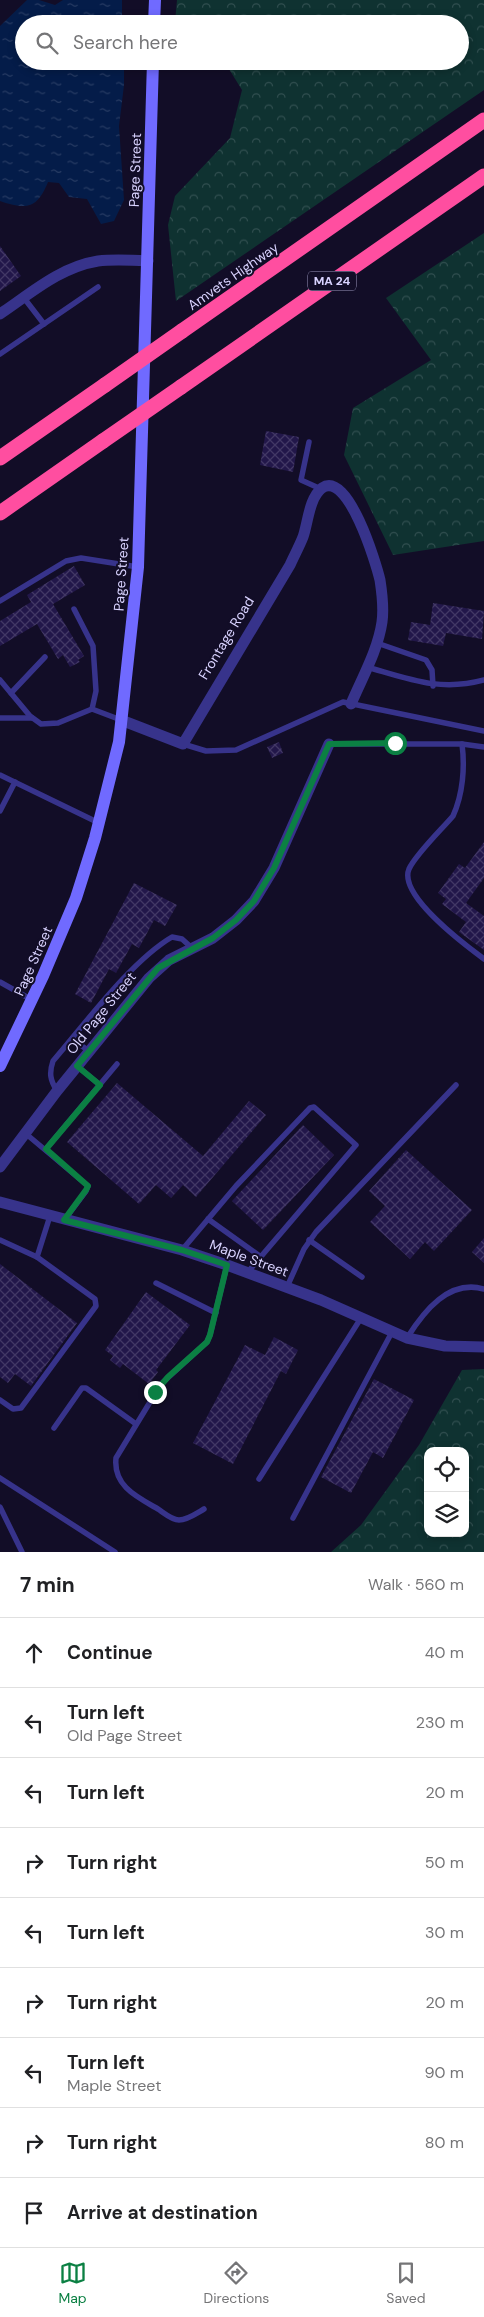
<!DOCTYPE html>
<meta charset="utf-8">
<style>
:root{--surface:#fff;--page:#f6f6f6;--text:#202124;--muted:#757577;--line:#e0e0e0;--accent:#0b8043}
body{margin:0;font-family:"DM Sans",sans-serif;background:var(--page);color:var(--text)}
.controls{position:absolute;right:15px;bottom:15px;display:grid;overflow:hidden;border-radius:10px;box-shadow:0 2px 8px #0003}
.controls button{width:45px;height:45px;display:grid;place-items:center;padding:0;border:0;border-bottom:1px solid var(--line);background:var(--surface);color:var(--text);font:25px sans-serif}
.stop{position:absolute;width:15px;height:15px;margin:-11px;border:4px solid #0b8043;border-radius:50%;background:#fff}
.stop.end{background:#0b8043;border-color:#fff;box-shadow:0 1px 5px #0008}
.list{margin:0;padding:0;list-style:none}
h2{display:flex;justify-content:space-between;align-items:center;height:65px;margin:0;padding:0 20px;font-size:21px}
h2 small{font-size:16px;font-weight:400;color:var(--muted)}
.list li{display:grid;grid-template-columns:32px 1fr auto;gap:15px;align-items:center;box-sizing:border-box;height:70px;padding:0 20px;border-top:1px solid var(--line)}
.list b{display:block;font-size:19px;white-space:nowrap}
.list p{margin:0;font-size:16px;white-space:nowrap;color:var(--muted)}
.list em{font-size:16px;font-style:normal;color:var(--muted)}
.icon{flex:none;width:28px;height:28px;fill:none;stroke:currentColor;stroke-width:2;stroke-linecap:round;stroke-linejoin:round}
.map{position:relative;flex:none;width:484px;height:1552px;overflow:hidden}
.search{position:absolute;background:var(--surface);box-shadow:0 2px 8px #0003;left:15px;right:15px;top:15px;height:55px;display:flex;align-items:center;gap:12px;box-sizing:border-box;padding:0 18px;border-radius:28px;color:var(--muted);font-size:19px}
.sheet{height:695px;background:var(--surface)}
nav{display:flex;justify-content:space-around;align-items:center;box-sizing:border-box;height:70px;border-top:1px solid var(--line);background:var(--surface);font-size:14px;color:var(--muted)}
nav a{display:grid;justify-items:center;gap:2px}
nav .on{color:var(--accent)}
.map>svg:first-child{display:block}
.forest{fill:url(#forest-crowns);fill-rule:evenodd}
.water{fill:url(#water-ripples)}
.building{fill:url(#building-cross-hatch)}
.lines{fill:none;stroke-linecap:round;stroke-linejoin:round}
.service{stroke:#37338b;stroke-width:5.5}
.minor{stroke:#37338b;stroke-width:11}
.secondary{stroke:#706aff;stroke-width:12}
.motorway{stroke:#ff4ea0;stroke-width:15}
.motorway-bridge{stroke:#ff4ea0;stroke-width:15}
.route{stroke:#0b8043;stroke-width:6}
.labels{text-anchor:middle;stroke-width:4;stroke-linejoin:round;paint-order:stroke}
.shield{fill:#120d27;stroke:#9d98be;stroke-width:1}
.shield-label{font-size:12px;font-weight:bold;fill:#d9d3ff}
.street-label{font-size:14px;fill:#d9d3ff;stroke:#120d27}
</style>
<div class="map">
<svg width="484" height="1552" viewBox="0 0 484 1552">
<defs>
<pattern id="forest-crowns" width="20" height="18" patternUnits="userSpaceOnUse" patternTransform="scale(1.25)"><rect width="20" height="18" fill="#0f3231"/><path d="M2 6a3 3 0 1 1 6 0M12 15a3 3 0 1 1 6 0" fill="none" stroke="#314f50"/></pattern>
<pattern id="water-ripples" width="26" height="14" patternUnits="userSpaceOnUse" patternTransform="scale(1.25)"><rect width="26" height="14" fill="#041c49"/><path d="M2 4q2-2 4 0t4 0M15 11q2-2 4 0t4 0" fill="none" stroke="#283c64"/></pattern>
<pattern id="building-cross-hatch" width="8" height="8" patternUnits="userSpaceOnUse" patternTransform="scale(1.25)"><rect width="8" height="8" fill="#22174a"/><path d="M0 0l8 8M0 8l8-8" fill="none" stroke="#423865"/></pattern>
</defs>
<rect width="100%" height="100%" fill="#120d27"/>
<g class="forest">
<polygon points="177,0 484,0 484,90 176,301 168,225 175,196 230,138 242,90 224,61 460,61 460,24 178,24 175,22"/>
<polygon points="484,233 484,541 393,555 344,455 353,408 431,360 386,298"/>
<path d="M484,1369v183h-153l30,-27 58,-80 43,-75zM428,1451h37v82h-37z"/>
</g>
<path class="water" d="M27,0h12l16,5 8,-5h59v24h-98v37h100v24l-5,41 5,74 -10,21 -13,3 -14,-25 -18,-2 -10,-14 -11,-1c-11,27 -21,28 -48,19v-175z"/>
<g class="building">
<polygon points="0,246 21,276 0,291"/>
<polygon points="266,431 299,437 293,472 260,465"/>
<polygon points="74,566 85,585 53,604 84,656 78,660 80,662 70,667 63,655 58,659 37,624 0,646 0,621 31,602 27,595"/>
<polygon points="433,603 484,611 482,639 446,633 443,646 408,640 411,622 430,625"/>
<polygon points="279,742 283,753 272,758 267,747"/>
<polygon points="484,842 484,878 466,903 484,916 484,950 459,932 466,922 442,904 446,899 438,893 459,864 465,868"/>
<polygon points="134,883 177,905 165,926 154,920 139,948 132,944 116,973 109,969 91,1003 75,994"/>
<polygon points="117,1083 203,1156 249,1101 266,1115 196,1197 183,1185 171,1198 156,1185 139,1204 67,1142"/>
<polygon points="303,1125 334,1155 263,1230 232,1201"/>
<polygon points="406,1150 472,1210 434,1251 425,1242 410,1259 370,1222 385,1206 369,1191"/>
<polygon points="484,1238 484,1263 472,1252"/>
<polygon points="0,1264 77,1323 31,1386 15,1374 8,1383 0,1377"/>
<polygon points="146,1292 190,1325 156,1370 158,1372 149,1384 123,1364 120,1368 110,1360 113,1356 105,1350"/>
<polygon points="274,1337 298,1350 286,1374 281,1371 233,1464 193,1443 245,1345 265,1355"/>
<polygon points="374,1379 414,1400 383,1458 373,1452 351,1493 321,1477"/>
</g>
<g class="lines">
<g class="service">
<polyline points="24,298 44,324"/>
<polyline points="0,354 98,287"/>
<polyline points="309,442 301,480 321,489"/>
<polyline points="0,601 66,561 81,558 138,567"/>
<polyline points="74,609 93,646 96,691 92,709"/>
<polyline points="377,643 426,660 432,670 433,686"/>
<path d="M367,667c42,12 73,25 117,13"/>
<polyline points="0,680 30,716 41,724 58,723 92,709 121,720"/>
<polyline points="11,693 45,657"/>
<polyline points="0,718 32,718"/>
<polyline points="183,744 206,751 236,750 343,702 484,731"/>
<path d="M329,744h133c3,23 1,50 -9,72 -11,13 -37,38 -44,53 -11,26 56,76 75,90"/>
<polyline points="462,744 484,747"/>
<polyline points="0,775 99,823"/>
<polyline points="0,811 15,782"/>
<polyline points="0,982 32,1000"/>
<polyline points="72,1039 89,1051"/>
<polyline points="77,1066 100,1085"/>
<path d="M57,1091c-7,-11 -8,-18 -4,-30 32,-37 78,-100 119,-124l10,2 10,9"/>
<polyline points="25,1133 88,1186 86,1191 65,1219"/>
<polyline points="46,1149 117,1064"/>
<polyline points="208,1219 261,1257"/>
<polyline points="0,1240 37,1257"/>
<polyline points="309,1240 362,1277"/>
<polyline points="182,1250 236,1186 310,1108 314,1107 356,1145 247,1273"/>
<polyline points="156,1283 216,1313"/>
<polyline points="287,1287 304,1249 316,1232 456,1085"/>
<path d="M407,1338c17,-27 42,-59 77,-49"/>
<polyline points="0,1400 13,1409 21,1408 96,1306 95,1299 37,1257 50,1216"/>
<polyline points="54,1428 82,1388 86,1388 136,1424"/>
<polyline points="0,1478 115,1552"/>
<polyline points="259,1479 361,1318"/>
<polyline points="0,1507 22,1552"/>
<path d="M204,1509c-7,4 -17,11 -25,11 -7,0 -15,-7 -21,-11 -21,-12 -45,-23 -42,-51l45,-74 46,-42 3,-7 17,-70"/>
<polyline points="293,1518 392,1332"/>
</g>
<g class="minor">
<path d="M0,314c30,-20 60,-47 98,-53 16,-2 33,-1 50,0"/>
<path d="M121,720l62,24 107,-179c4,-9 9,-18 13,-28 5,-14 6,-39 19,-49 26,-18 54,75 58,92 2,13 4,28 2,42 -4,28 -20,56 -31,82"/>
<polyline points="0,1167 57,1091 149,978 169,960 213,938 236,920 254,901 274,868 329,744"/>
<polyline points="0,1202 182,1250 227,1265 321,1300 407,1338 445,1346 484,1347"/>
</g>
<g class="secondary">
<polyline points="154,24 155,0"/>
<polyline points="0,1066 43,976 76,898 95,838 119,742 138,567 153,61"/>
</g>
<g class="motorway">
<polyline points="182,331 484,120"/>
<polyline points="181,387 484,176"/>
<polyline points="0,458 105,385"/>
<polyline points="0,513 103,441"/>
</g>
<g class="motorway-bridge">
<polyline points="105,385 182,331"/>
<polyline points="103,441 181,387"/>
</g>
</g>
<g class="lines">
<polyline class="route" points="155,1392 168,1377 207,1342 210,1335 227,1265 182,1250 64,1220 86,1190 88,1186 46,1149 100,1085 77,1066 158,968 213,938 236,920 254,901 274,868 329,744 395,743"/>
</g>
<g class="labels">
<rect class="shield" x="308" y="271.5" width="48" height="19" rx="4"/>
<g class="shield-label">
<text x="332" y="285">MA 24</text>
</g>
<g class="street-label">
<text transform="translate(135 170) rotate(-88)" y="5">Page Street</text>
<text transform="translate(233 276) rotate(-35)" y="5">Amvets Highway</text>
<text transform="translate(121 574) rotate(-86)" y="5">Page Street</text>
<text transform="translate(226 638) rotate(-59)" y="5">Frontage Road</text>
<text transform="translate(33 961) rotate(-66)" y="5">Page Street</text>
<text transform="translate(101 1013) rotate(-51)" y="5">Old Page Street</text>
<text transform="translate(249 1258) rotate(20)" y="5">Maple Street</text>
</g>
</g>
</svg>
<div class="controls">
<button><svg class="icon" aria-label="locate" viewBox="0 0 24 24"><circle cx="12" cy="12" r="6"/><path d="M12 2v4M12 18v4M2 12h4M18 12h4"/></svg></button>
<button><svg class="icon" aria-label="layers" viewBox="0 0 24 24"><path d="M12 4l9 5-9 5-9-5zM3 14l9 5 9-5"/></svg></button>
</div>
<div class="stop" style="left:395px;top:743px"></div>
<div class="stop end" style="left:155px;top:1392px"></div>
<div class="search"><svg class="icon" aria-label="search" viewBox="0 0 24 24"><circle cx="10" cy="10" r="6"/><path d="M15 15l6 6"/></svg>Search here</div>
</div>
<section class="sheet">
<h2>7 min<small>Walk · 560 m</small></h2>
<ul class="list">
<li><svg class="icon" aria-label="ahead" viewBox="0 0 24 24"><path d="M12 20V5M6 11l6-6 6 6"/></svg><div><b>Continue</b></div><em>40 m</em></li>
<li><svg class="icon" aria-label="left" viewBox="0 0 24 24"><path d="M17 20v-9H6M10 6l-5 5 5 5"/></svg><div><b>Turn left</b><p>Old Page Street</p></div><em>230 m</em></li>
<li><svg class="icon" aria-label="left" viewBox="0 0 24 24"><path d="M17 20v-9H6M10 6l-5 5 5 5"/></svg><div><b>Turn left</b></div><em>20 m</em></li>
<li><svg class="icon" aria-label="right" viewBox="0 0 24 24"><path d="M7 20v-9h11M14 6l5 5-5 5"/></svg><div><b>Turn right</b></div><em>50 m</em></li>
<li><svg class="icon" aria-label="left" viewBox="0 0 24 24"><path d="M17 20v-9H6M10 6l-5 5 5 5"/></svg><div><b>Turn left</b></div><em>30 m</em></li>
<li><svg class="icon" aria-label="right" viewBox="0 0 24 24"><path d="M7 20v-9h11M14 6l5 5-5 5"/></svg><div><b>Turn right</b></div><em>20 m</em></li>
<li><svg class="icon" aria-label="left" viewBox="0 0 24 24"><path d="M17 20v-9H6M10 6l-5 5 5 5"/></svg><div><b>Turn left</b><p>Maple Street</p></div><em>90 m</em></li>
<li><svg class="icon" aria-label="right" viewBox="0 0 24 24"><path d="M7 20v-9h11M14 6l5 5-5 5"/></svg><div><b>Turn right</b></div><em>80 m</em></li>
<li><svg class="icon" aria-label="arrive" viewBox="0 0 24 24"><path d="M6 21V4h12l-3 4 3 4H6"/></svg><div><b>Arrive at destination</b></div></li>
</ul>
</section>
<nav>
<a class="on"><svg class="icon" aria-label="map" viewBox="0 0 24 24"><path d="M3 6l6-2 6 2 6-2v14l-6 2-6-2-6 2zM9 4v14M15 6v14"/></svg>Map</a>
<a><svg class="icon" aria-label="directions" viewBox="0 0 24 24"><path d="M12 3l9 9-9 9-9-9zM9 14v-3h6M13 9l2 2-2 2"/></svg>Directions</a>
<a><svg class="icon" aria-label="saved" viewBox="0 0 24 24"><path d="M7 4h10v16l-5-4-5 4z"/></svg>Saved</a>
</nav>
